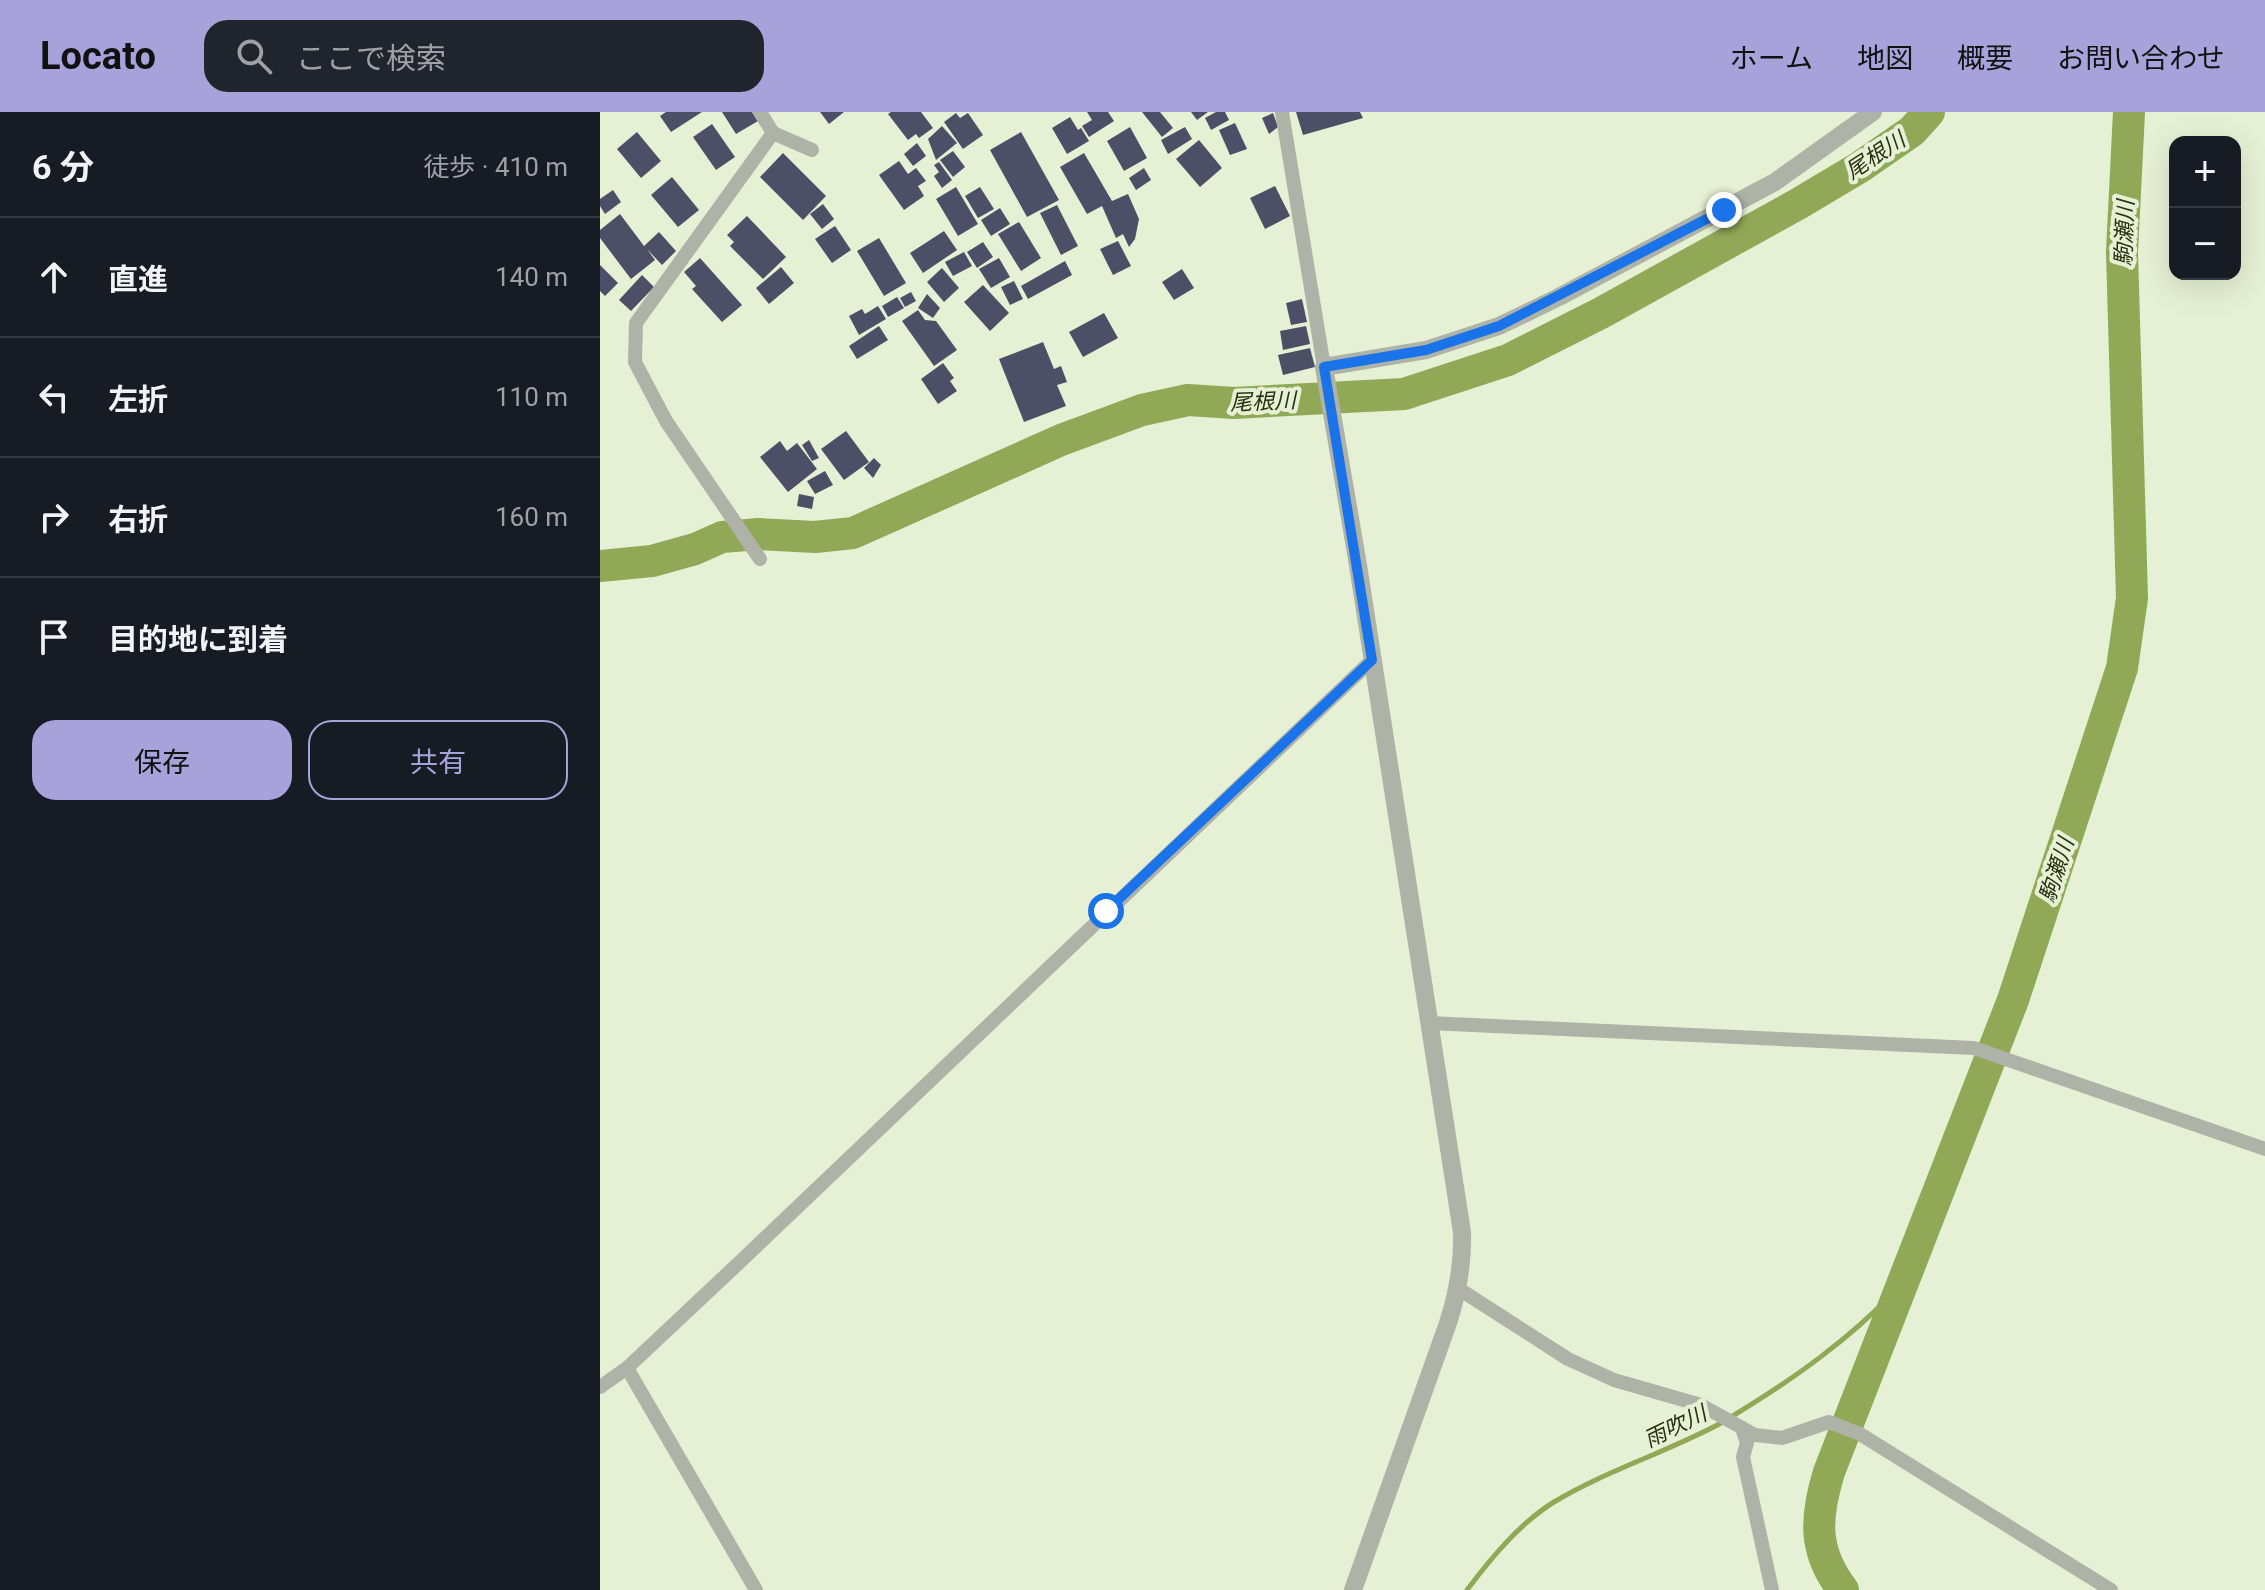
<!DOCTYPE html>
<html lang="ja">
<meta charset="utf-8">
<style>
:root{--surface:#171b24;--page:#20242c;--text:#f1f3f6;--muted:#9ea1a6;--line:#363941;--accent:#a7a3da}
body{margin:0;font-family:Roboto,"Noto Sans JP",sans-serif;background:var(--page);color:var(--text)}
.controls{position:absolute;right:24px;top:24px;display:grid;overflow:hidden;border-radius:16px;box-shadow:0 8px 32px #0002}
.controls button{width:72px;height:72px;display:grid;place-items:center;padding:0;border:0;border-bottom:2px solid var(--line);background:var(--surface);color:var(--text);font:40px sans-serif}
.stop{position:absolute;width:24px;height:24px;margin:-18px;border:6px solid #1a73e8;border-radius:50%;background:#fff}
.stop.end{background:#1a73e8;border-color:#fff;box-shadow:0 2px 8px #0008}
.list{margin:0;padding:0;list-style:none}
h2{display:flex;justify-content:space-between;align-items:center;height:104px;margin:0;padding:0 32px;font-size:34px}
h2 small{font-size:26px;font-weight:400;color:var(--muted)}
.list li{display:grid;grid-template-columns:52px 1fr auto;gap:24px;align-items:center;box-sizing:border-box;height:120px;padding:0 32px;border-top:2px solid var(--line)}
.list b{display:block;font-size:30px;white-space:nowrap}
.list em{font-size:26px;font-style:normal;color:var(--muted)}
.actions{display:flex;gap:16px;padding:24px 32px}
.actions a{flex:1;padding:18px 0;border:2px solid var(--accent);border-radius:24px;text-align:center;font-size:28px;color:var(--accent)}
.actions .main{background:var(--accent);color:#111}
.icon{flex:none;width:44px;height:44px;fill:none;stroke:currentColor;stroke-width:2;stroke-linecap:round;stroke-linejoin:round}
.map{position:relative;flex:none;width:1665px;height:1478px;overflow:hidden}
header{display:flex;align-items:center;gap:48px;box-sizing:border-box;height:112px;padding:0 40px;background:var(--accent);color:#111}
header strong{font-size:38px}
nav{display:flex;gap:44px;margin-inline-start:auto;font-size:28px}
.search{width:560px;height:72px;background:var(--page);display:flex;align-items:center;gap:20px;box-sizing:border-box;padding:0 28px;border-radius:24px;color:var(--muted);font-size:30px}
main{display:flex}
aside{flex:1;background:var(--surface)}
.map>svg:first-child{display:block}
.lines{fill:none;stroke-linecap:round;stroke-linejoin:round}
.stream{stroke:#91a856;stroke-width:5}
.river{stroke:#91a856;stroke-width:32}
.building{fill:#4d4f66}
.minor{stroke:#afb3a7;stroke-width:14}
.tertiary{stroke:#afb3a7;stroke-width:18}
.route{stroke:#1a73e8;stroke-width:10}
.labels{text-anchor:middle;stroke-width:8;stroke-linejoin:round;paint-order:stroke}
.water-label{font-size:22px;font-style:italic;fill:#29320f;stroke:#e6f0d4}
</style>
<header>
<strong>Locato</strong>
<div class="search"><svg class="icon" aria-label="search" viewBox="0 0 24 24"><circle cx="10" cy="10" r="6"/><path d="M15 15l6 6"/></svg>ここで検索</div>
<nav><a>ホーム</a><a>地図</a><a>概要</a><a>お問い合わせ</a></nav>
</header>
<main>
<aside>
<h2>6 分<small>徒歩 · 410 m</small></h2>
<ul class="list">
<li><svg class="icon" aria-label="ahead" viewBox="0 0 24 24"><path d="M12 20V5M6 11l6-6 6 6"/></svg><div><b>直進</b></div><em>140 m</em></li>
<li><svg class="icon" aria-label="left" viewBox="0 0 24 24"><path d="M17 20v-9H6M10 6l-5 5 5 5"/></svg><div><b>左折</b></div><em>110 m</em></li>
<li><svg class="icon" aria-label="right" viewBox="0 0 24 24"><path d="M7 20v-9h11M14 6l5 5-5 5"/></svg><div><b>右折</b></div><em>160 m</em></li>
<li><svg class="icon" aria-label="arrive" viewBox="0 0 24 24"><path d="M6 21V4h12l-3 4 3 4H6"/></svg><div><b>目的地に到着</b></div></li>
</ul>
<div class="actions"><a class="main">保存</a><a>共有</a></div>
</aside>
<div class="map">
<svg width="1665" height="1478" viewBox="0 0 1665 1478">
<rect width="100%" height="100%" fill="#e6f0d4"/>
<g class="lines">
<g class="stream">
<path d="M1131,1305c61,-37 118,-77 167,-129"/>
<path d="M867,1478c24,-32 53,-67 87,-88 53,-32 114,-50 169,-80"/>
</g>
<g class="river">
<polyline points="0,454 52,449 95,437 122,425 159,422 215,425 253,421 461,328 542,298 588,288 634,291 804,282 908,248 1001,201 1198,92 1260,55 1312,19 1329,0"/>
<path d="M1243,1478c-30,-39 -28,-72 -14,-118l184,-472 109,-332 10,-70 -10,-346 7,-140"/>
</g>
</g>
<g class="building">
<polygon points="66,0 102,0 71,20 60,4"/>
<polygon points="122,0 152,0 158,9 136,22"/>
<polygon points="220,0 244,0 229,12"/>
<polygon points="291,0 321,0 333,16 319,26 316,22 308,28 288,2"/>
<polygon points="487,0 508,0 514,9 489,25 482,14 492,8"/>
<polygon points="542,0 560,0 573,16 562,25"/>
<polygon points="591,0 608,0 597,8"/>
<polygon points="616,0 625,0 629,8 611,18 605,6"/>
<polygon points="696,0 760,0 763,6 703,23"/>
<polygon points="356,1 360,6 368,1 383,23 363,37 344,10"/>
<polygon points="673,1 678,15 669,22 662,6"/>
<polygon points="470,5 478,18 481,16 489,29 467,42 452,16"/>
<polygon points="635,11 647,37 630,43 619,18"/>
<polygon points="112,12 135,45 116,58 93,25"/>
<polygon points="342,14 357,31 336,48 328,27"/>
<polygon points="530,15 547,46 524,59 507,29"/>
<polygon points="585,15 592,27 568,42 561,28"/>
<polygon points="37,20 61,49 41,66 17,37"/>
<polygon points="421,20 459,88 427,105 390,38"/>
<polygon points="599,28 622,56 600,75 576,47"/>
<polygon points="317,31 326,44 313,54 304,42"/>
<polygon points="353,39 365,55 353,65 340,48"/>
<polygon points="183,41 226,84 203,108 160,65"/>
<polygon points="484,41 512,89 528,82 539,107 535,127 529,135 523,122 516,126 502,94 487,102 460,55"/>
<polygon points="299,49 308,62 316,56 326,69 318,74 324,84 304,98 279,63"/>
<polygon points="339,50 352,68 342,76 334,64 339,60 334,53"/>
<polygon points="544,56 551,68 536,78 529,66"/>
<polygon points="72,65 99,98 78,115 51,83"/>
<polygon points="675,74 690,104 665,117 650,86"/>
<polygon points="356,75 378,112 358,124 336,87"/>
<polygon points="380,75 394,97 378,106 365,84"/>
<polygon points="13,78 21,90 5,102 0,94 0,87"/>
<polygon points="223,92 234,107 222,117 210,102"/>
<polygon points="457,93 478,134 461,143 440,101"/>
<polygon points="400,96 410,112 391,124 381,108"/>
<polygon points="20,102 44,134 59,120 76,139 62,153 47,137 55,148 31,167 0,126 0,118"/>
<polygon points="147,104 186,145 163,167 130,134 134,130 127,123"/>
<polygon points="419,110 441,146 421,159 398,122"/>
<polygon points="235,114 251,138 232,151 215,127"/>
<polygon points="344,119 357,138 323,161 310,141"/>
<polygon points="279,126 306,171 284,184 257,139"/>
<polygon points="518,129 531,154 513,163 500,137"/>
<polygon points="383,130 393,145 377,156 367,140"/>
<polygon points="364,140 372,154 353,164 345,150"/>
<polygon points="100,146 142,193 122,210 92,177 96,174 84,160"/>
<polygon points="399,146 410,165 391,176 379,157"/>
<polygon points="465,149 472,163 428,187 421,174"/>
<polygon points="0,153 18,171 5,184 0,179"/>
<polygon points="181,155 194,171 169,192 156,176"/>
<polygon points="342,156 359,176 344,190 327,170"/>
<polygon points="582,157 594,176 574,188 562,170"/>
<polygon points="42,163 54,175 31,199 19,188"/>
<polygon points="414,169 423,187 410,193 401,175"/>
<polygon points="383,173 409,201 390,219 364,190"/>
<polygon points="311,180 316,189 305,195 300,186"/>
<polygon points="327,182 340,196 333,206 318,196"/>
<polygon points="297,185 304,196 288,205 282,194"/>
<polygon points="702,187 707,210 691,213 686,191"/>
<polygon points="278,194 286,207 259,223 249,204 262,197 265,202"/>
<polygon points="318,198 325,208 336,209 357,238 334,254 302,209"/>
<polygon points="504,201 518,226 483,245 469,220"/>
<polygon points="279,214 288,228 257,247 249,234"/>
<polygon points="706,214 710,232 683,238 680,219"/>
<polygon points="443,230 454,257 461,254 467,270 457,273 466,294 424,310 399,247"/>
<polygon points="710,236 715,255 683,263 678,243"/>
<polygon points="343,251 354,266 350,269 357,279 338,292 321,267"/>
<polygon points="246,319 269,350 244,368 221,337"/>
<polygon points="209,328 219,346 212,349 202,333"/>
<polygon points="180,329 187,339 197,331 217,357 188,380 160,345"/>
<polygon points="274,346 281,353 273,366 264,356"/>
<polygon points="225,359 233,373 215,382 207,369"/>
<polygon points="199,382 214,385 212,397 197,394"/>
</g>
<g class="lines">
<g class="minor">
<polyline points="160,0 173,21 212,38"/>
<polyline points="682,0 724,255"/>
<polyline points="160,447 66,309 35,250 36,211 173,21"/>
<polyline points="829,911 1374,936 1665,1037"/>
<polyline points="859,1177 968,1247 1014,1268 1101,1293 1155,1323 1182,1326 1229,1310 1260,1322 1511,1478"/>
<polyline points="27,1256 156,1478"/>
<polyline points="0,1275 27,1256 143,1147 772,548"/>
<polyline points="1142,1316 1147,1331 1143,1345 1172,1478"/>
</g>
<path class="tertiary" d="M753,1478l95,-267c10,-31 15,-58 14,-91l-105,-673 -33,-192 102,-17 73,-24 58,-28 218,-116 98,-70"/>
</g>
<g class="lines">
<polyline class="route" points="506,799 772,548 724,255 826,238 899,214 1124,98"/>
</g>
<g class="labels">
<g class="water-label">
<text transform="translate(1275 43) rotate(-33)" y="8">尾根川</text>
<text transform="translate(1524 121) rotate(-88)" y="8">駒瀬川</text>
<text transform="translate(663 289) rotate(-2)" y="8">尾根川</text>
<text transform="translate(1456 758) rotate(-72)" y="8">駒瀬川</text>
<text transform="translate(1075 1314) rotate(-26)" y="8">雨吹川</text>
</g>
</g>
</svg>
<div class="controls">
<button>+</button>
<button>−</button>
</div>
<div class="stop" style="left:506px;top:799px"></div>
<div class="stop end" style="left:1124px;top:98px"></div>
</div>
</main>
